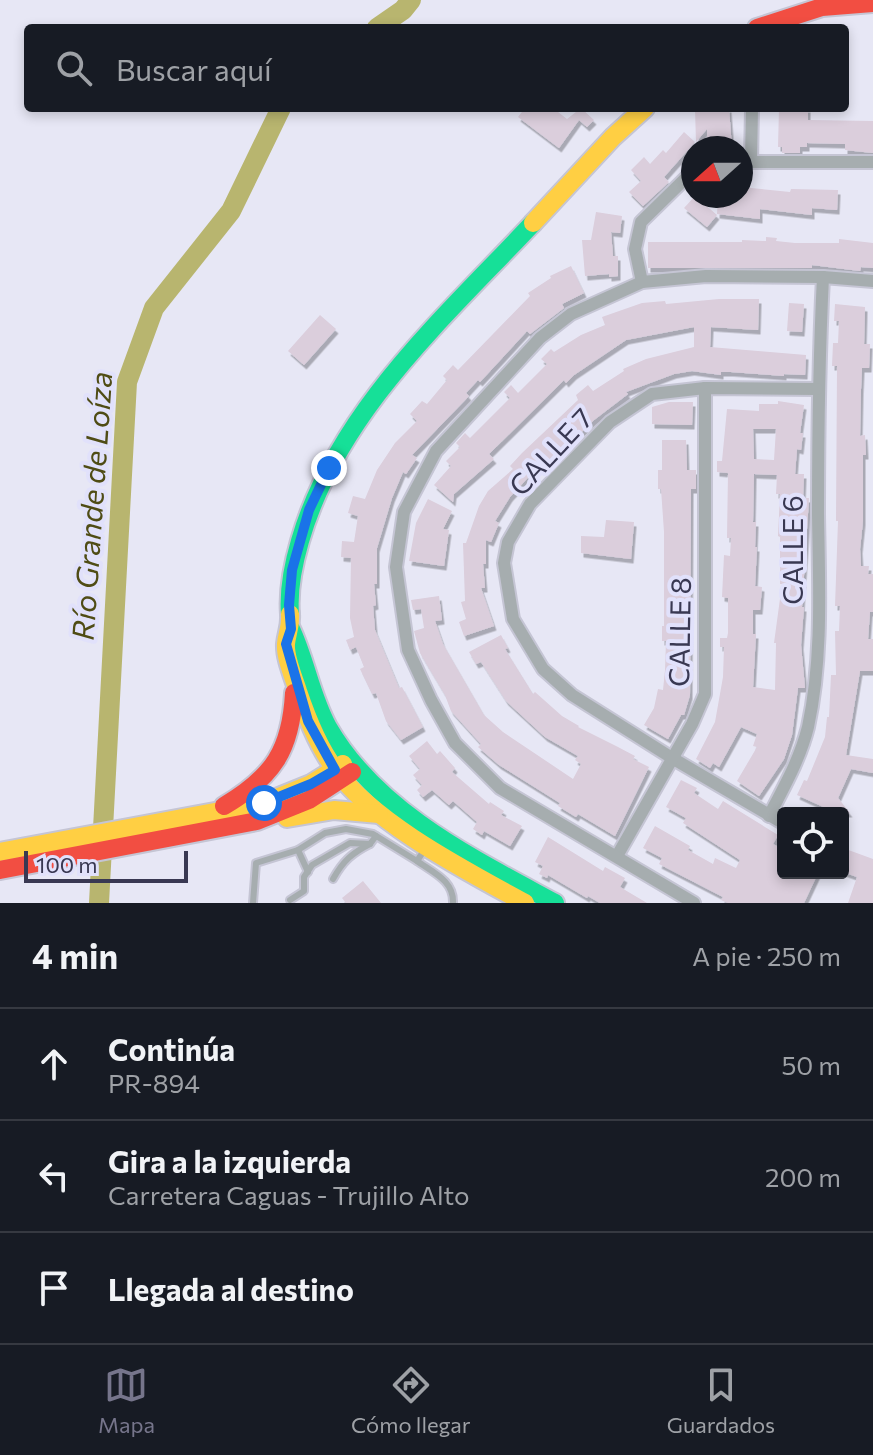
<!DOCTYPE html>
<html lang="es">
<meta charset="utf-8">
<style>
:root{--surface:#171b24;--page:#242831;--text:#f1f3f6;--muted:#9ea1a6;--line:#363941;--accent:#76758b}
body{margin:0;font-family:Commissioner,sans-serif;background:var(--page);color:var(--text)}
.controls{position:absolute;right:24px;bottom:24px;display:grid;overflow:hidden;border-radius:8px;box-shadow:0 4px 12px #0003}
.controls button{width:72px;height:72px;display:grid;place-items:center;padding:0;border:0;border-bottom:2px solid var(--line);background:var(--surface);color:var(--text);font:40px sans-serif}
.compass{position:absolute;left:681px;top:136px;width:72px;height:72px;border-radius:50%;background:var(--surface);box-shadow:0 4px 12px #0003;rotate:249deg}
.scale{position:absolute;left:24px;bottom:20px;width:164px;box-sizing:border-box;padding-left:8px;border:4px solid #393852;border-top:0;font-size:22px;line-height:28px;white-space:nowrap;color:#393852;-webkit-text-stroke:6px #e1e1fb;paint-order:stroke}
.stop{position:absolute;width:24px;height:24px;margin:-18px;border:6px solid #1a73e8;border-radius:50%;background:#fff}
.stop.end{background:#1a73e8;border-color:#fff;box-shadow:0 2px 8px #0008}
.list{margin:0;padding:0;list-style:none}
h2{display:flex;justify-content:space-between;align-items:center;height:104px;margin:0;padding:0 32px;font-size:34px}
h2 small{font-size:26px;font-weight:400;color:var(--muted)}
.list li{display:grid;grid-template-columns:52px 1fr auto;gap:24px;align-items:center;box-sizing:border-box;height:112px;padding:0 32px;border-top:2px solid var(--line)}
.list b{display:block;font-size:30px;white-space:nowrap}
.list p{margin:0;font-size:26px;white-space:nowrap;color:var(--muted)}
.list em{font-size:26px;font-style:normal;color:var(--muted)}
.icon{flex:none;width:44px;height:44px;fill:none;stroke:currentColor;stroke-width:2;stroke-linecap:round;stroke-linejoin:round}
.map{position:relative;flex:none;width:873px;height:903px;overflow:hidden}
.search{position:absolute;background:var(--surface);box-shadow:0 4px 12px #0003;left:24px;right:24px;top:24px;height:88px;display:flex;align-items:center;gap:20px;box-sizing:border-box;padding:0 28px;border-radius:8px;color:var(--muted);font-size:30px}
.sheet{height:440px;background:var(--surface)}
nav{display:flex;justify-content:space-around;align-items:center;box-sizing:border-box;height:112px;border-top:2px solid var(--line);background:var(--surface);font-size:22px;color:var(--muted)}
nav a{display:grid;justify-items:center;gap:4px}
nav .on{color:var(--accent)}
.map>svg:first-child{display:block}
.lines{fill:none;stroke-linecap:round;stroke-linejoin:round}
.river{stroke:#b8b56f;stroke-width:20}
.building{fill:#dbcedc;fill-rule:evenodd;filter:url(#shadow)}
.lane-casing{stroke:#c5c5d4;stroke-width:10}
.street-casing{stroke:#c5c5d4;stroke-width:16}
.fast-casing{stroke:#c5c5d4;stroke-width:22}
.slow-casing{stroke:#c5c5d4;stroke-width:22}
.jam-casing{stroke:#c5c5d4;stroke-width:22}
.lane{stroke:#a6adaf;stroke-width:6}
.street{stroke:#a6adaf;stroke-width:12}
.fast{stroke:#16e098;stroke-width:18}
.slow{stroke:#ffcf43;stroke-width:18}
.jam{stroke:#f24e42;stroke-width:18}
.route{stroke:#1a73e8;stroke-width:10}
.labels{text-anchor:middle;stroke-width:8;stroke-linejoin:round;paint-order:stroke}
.street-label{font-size:28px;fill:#393852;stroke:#e1e1fb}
.water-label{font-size:30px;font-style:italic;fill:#4f4c15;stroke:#e1e1fb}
</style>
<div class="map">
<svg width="873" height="903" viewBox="0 0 873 903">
<defs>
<filter id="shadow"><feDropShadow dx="2.5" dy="4.5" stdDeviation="0" flood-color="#0004"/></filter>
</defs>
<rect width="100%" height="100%" fill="#e7e7f5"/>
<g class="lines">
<g class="river">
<polyline points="377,28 403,10 411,0"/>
<polyline points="99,903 127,382 154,308 231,211 281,108"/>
</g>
</g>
<g class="building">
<polygon points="525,108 553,108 567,119 581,108 594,120 587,127 579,120 559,148 518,117"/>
<polygon points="729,108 732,148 707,148 707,129 696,142 695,109"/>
<polygon points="779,108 808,108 808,120 873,121 873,153 845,150 845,144 807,143 807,147 800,147 800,153 782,153 782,147 778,147"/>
<polygon points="684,132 695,142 664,177 669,182 643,206 629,192 641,181 631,170 644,157 650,164 663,150 666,153"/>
<polygon points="741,187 790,192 791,189 838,190 837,210 812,208 812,215 760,209 760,219 717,214 718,196 741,196"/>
<polygon points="695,196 717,215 707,227 684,208"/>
<polygon points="596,212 622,216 620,233 611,232 613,256 618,256 618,276 609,277 609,274 585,276 582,240 591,240"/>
<polygon points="766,237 777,238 776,241 795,243 839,243 839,239 873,243 873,268 861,267 860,271 812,265 812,268 648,268 648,242 742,242 742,240 766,241"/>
<polygon points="571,266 584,293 562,304 564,308 530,334 527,331 480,382 478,380 466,393 469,396 412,455 417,458 406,474 403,472 392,498 377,548 377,584 374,584 376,605 373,606 375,630 399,688 402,687 423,727 401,740 386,721 376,693 372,694 360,669 364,667 356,647 350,650 346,640 354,637 350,618 351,558 341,557 342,541 354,542 358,516 348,513 353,496 365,499 377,470 395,443 417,421 410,414 422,401 427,404 447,380 443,376 453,365 458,370 530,296 528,293 551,278 550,276"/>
<polygon points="719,299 759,299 758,330 711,327 710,347 806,355 805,375 784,374 784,376 731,372 721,372 721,375 692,371 674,374 626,392 628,394 594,420 558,455 556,453 539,470 537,468 510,497 495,521 499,523 491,542 486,540 486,564 483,564 485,588 481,588 494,626 464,636 459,622 466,619 461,602 465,601 463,543 466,543 479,506 488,491 513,469 510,466 522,453 578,400 576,395 588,385 593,391 624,371 623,369 646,359 694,347 694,327 626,340 574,375 566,383 564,380 489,454 494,459 454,494 453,502 434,485 451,466 446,461 460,447 456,443 465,433 470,438 510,398 504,392 511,385 518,393 547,364 541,359 551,349 554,352 581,335 605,325 602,317 642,303 665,301 666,304"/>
<polygon points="789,303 804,304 802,332 787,331"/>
<polygon points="835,304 865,307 864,344 870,344 869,368 862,368 861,389 860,436 865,435 866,455 863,455 863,521 860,549 861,566 869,566 868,574 873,574 873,612 870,612 868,639 873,639 873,671 860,671 846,755 873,759 873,773 851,769 838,798 850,813 826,813 830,810 797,795 804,780 807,781 825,737 827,717 829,717 831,675 836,675 835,631 839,631 840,606 835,606 838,521 836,521 837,366 832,366 833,343 838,343 839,321 834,321"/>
<polygon points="320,315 336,329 304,365 288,351"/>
<path d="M778,401l26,4 -4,28h3l-2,17 -4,-1 -2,25h9l-1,24h6l-7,109h2l-3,38 4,43h-7l-6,47 -8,24 -25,37 -22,-15 20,-34 -4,-1 4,-12 -16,-7 -22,40 -6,-4 -3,5 -14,-9 19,-37 8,-45 1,-30h-4v-9h7l1,-5v-35l-6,-1 2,-42 6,1 1,-18h-4l1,-65 -11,-1v-11h5l5,-52 32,2v-7h19zM753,429h23l-2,31 -20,-1zM754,474l23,1 -1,19h4l-2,42 2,1v47h2l-8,59h2l-1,47 -22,-3 3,-53h-3v-24h7l2,-23 -7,-1 2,-39h-2l1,-25h-3z"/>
<polygon points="669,402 693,402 692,425 652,424 652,407"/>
<polygon points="662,440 686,440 687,470 696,470 696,489 691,489 690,695 684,715 681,715 668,739 644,725 654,708 658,689 663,690 665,670 666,641 662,641 662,626 664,626 664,532 661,489 658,489 658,470 662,470"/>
<polygon points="428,499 452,511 443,529 449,530 444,566 409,561 416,523"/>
<polygon points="606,520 634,522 631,559 581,553 581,536 604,537"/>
<polygon points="439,596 442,620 435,621 443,644 484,715 503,732 573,779 581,764 575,760 578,756 545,737 506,701 481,662 476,664 469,652 501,635 508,648 505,649 533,694 535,692 562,716 579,726 578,727 618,747 635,756 633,759 649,767 615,836 578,814 576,817 558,806 560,803 499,765 478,747 481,744 451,711 445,695 420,653 414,631 424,628 421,609 413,610 411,600"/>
<polygon points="427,741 437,754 440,751 455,768 452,772 489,804 490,802 504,811 501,815 522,826 510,846 484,831 482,835 473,829 477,822 453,801 449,805 432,790 423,797 417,790 422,785 413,775 420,769 409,756"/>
<polygon points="681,780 697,788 694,793 718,809 723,801 778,835 773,844 783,850 783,873 818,873 804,903 728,903 721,900 723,897 659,864 662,858 643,848 655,826 690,846 688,850 713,864 715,858 736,868 740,860 683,823 686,818 666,807"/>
<polygon points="548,837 603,871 605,867 625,878 620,887 647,903 600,903 588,896 587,898 548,875 547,878 539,874 543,866 535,862"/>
<polygon points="843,848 873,859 873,903 848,903 857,877 843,872"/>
<polygon points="363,881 381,903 346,903 342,898"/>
</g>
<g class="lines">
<defs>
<g id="lane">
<polyline points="298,850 308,872"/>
<path d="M417,861c17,12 37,20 36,42"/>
<path d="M333,879c10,-18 19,-26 37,-35"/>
<polyline points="290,900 304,891 304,877 312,865 350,843 370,844 376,836"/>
<polyline points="253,903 256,863 298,850 325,833 346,829 373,834 417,861 425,849"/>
</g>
<g id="street">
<polyline points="751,160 752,108"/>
<polyline points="741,162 873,162"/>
<polyline points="642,282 635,249 641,222 693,171"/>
<path d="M769,816c15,-29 31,-57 39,-89 15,-69 11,-143 10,-213 0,-79 1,-158 5,-237"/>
<polyline points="783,823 672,758 572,695 543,669 513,619 504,563 508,542 530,504 610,422 652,394 705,388 817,389"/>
<polyline points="617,856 692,724 705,694 705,388"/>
<polyline points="694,903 500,788 455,743 431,700 408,650 396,567 404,512 436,451 540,338 571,314 642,282 706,276 823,277 873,281"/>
</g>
<g id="fast">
<path d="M290,614c-2,-25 3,-49 10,-73 37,-129 144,-223 233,-318"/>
<path d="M291,629c15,32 20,67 37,98 49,85 144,131 227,176"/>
</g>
<g id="slow">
<polyline points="533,223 613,137 645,108"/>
<path d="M290,614c1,13 -3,19 -4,30 -1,14 8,34 12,47 9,27 20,55 37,78 38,54 132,102 190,134"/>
<polyline points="287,818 334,810 379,814"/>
<polyline points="0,852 264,803 311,784 343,764"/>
</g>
<g id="jam">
<polyline points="757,28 822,7 873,3"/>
<path d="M224,806c49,-29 67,-56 70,-113"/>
<polyline points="0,870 257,821 309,800 352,772"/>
</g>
</defs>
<use href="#lane" class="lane-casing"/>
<use href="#street" class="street-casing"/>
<use href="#fast" class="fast-casing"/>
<use href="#slow" class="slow-casing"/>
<use href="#jam" class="jam-casing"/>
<use href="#lane" class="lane"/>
<use href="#street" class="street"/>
<use href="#fast" class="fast"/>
<use href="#slow" class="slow"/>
<use href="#jam" class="jam"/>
</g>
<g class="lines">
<polyline class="route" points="264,803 311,784 335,770 308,721 286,644 291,629 289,605 292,570 309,510 329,468"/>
</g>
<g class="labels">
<g class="street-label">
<text transform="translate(551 452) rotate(-47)" y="10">CALLE 7</text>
<text transform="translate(793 550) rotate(-90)" y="10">CALLE 6</text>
<text transform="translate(680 632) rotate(-89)" y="10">CALLE 8</text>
</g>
<g class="water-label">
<text transform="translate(93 506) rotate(-86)" y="10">Río Grande de Loíza</text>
</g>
</g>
</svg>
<div class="controls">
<button><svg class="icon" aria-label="locate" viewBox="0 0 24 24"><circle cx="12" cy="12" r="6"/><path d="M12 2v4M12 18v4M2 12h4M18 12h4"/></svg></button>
</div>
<svg class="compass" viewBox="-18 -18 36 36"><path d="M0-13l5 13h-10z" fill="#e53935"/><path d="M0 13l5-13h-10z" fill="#9ea1a6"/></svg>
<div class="scale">100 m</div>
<div class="stop" style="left:264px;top:803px"></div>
<div class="stop end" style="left:329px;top:468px"></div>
<div class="search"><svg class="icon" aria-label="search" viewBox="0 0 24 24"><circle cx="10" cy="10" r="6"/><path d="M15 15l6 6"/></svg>Buscar aquí</div>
</div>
<section class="sheet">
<h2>4 min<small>A pie · 250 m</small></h2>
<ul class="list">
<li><svg class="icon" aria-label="ahead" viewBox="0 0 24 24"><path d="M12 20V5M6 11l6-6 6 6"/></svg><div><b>Continúa</b><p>PR-894</p></div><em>50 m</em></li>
<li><svg class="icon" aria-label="left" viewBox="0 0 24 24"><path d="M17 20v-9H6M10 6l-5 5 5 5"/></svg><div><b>Gira a la izquierda</b><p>Carretera Caguas - Trujillo Alto</p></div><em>200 m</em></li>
<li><svg class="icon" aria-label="arrive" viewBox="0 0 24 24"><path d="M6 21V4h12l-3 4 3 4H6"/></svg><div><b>Llegada al destino</b></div></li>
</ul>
</section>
<nav>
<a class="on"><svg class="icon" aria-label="map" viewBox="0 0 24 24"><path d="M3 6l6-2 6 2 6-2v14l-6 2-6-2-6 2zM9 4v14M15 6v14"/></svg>Mapa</a>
<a><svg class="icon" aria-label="directions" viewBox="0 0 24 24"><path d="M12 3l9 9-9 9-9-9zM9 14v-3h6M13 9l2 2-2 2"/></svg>Cómo llegar</a>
<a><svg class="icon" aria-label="saved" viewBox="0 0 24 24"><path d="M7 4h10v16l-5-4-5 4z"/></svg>Guardados</a>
</nav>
